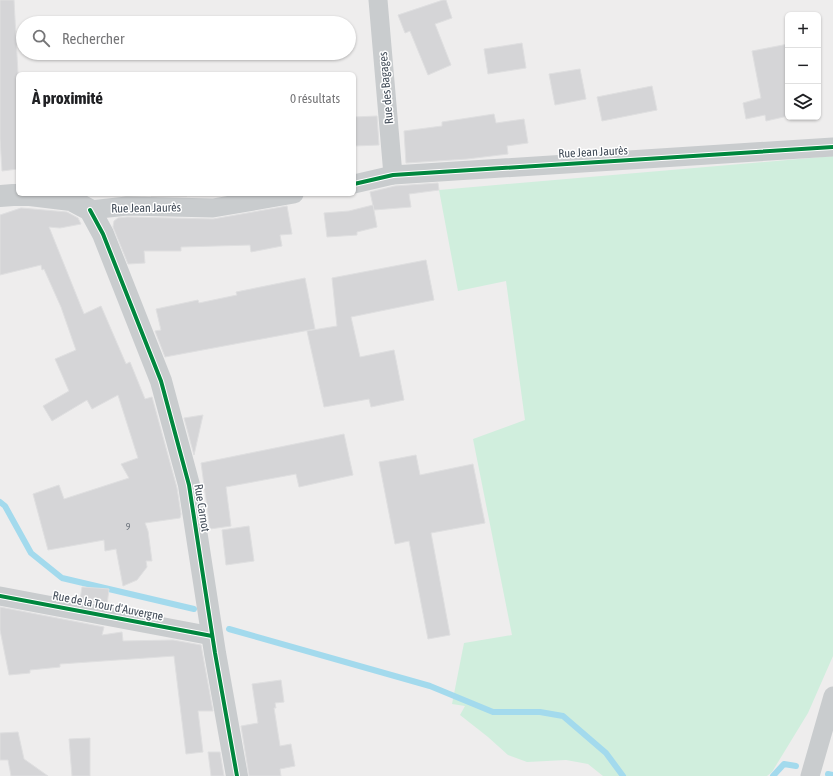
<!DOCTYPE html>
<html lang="fr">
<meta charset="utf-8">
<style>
:root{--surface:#fff;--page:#f6f6f6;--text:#202124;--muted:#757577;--line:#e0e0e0}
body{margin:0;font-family:"Asap Condensed",sans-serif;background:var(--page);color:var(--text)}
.controls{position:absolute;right:12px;top:12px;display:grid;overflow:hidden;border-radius:6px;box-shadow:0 1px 3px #0004}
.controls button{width:36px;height:36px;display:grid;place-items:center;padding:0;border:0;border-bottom:1px solid var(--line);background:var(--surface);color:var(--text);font:20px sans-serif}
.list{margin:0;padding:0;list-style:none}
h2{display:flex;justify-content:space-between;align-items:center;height:52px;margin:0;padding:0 16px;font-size:17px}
h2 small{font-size:13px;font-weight:400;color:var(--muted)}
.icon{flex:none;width:22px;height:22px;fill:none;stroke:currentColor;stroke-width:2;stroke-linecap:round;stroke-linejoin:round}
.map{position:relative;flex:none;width:833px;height:776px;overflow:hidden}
.search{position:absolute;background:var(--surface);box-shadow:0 1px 3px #0004;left:16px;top:16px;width:340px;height:44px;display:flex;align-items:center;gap:10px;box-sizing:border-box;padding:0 14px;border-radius:22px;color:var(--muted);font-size:15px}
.panel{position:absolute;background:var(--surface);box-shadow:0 1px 3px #0004;left:16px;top:72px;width:340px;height:124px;border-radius:6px}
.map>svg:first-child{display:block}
.green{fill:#d0eedd}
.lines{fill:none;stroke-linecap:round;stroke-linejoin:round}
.stream{stroke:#a3daed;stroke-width:6}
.building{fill:#d5d5d7;stroke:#dfdfe0}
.minor{stroke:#c9ccce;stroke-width:19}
.tertiary{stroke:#c9ccce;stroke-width:22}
.cycleway-casing{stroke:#fff;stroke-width:6}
.cycleway{stroke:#00873e;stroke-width:4}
.labels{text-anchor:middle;stroke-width:3;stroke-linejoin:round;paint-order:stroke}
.number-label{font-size:10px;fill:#6a717a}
.street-label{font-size:12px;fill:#444e5a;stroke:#fff}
</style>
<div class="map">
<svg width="833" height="776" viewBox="0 0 833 776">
<rect width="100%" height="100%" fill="#eeeded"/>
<polygon class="green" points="833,156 833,656 808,713 772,772 767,776 603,776 588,764 566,760 527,762 508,755 488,737 460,715 465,706 452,704 464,643 512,635 473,439 525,420 506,281 458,291 439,190"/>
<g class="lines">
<g class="stream">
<polyline points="0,502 5,506 31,553 62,578 194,609"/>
<polyline points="229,629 430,686 493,712 540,712 563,716 606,753 623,776"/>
<polyline points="828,774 833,775"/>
<polyline points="773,776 784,764 796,766"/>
</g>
</g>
<g class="building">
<polygon points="0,0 14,0 18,74 18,169 2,171 0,139"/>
<polygon points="443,0 446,0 452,18 435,24 451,65 428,75 410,31 405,33 398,15"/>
<polygon points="522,43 526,68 488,74 484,49"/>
<polygon points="788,44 788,116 766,121 765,115 746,119 743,103 761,98 752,51"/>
<polygon points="580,69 586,99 555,105 549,74"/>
<polygon points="652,86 657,110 602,121 597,97"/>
<polygon points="494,114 496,123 524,119 528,143 507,146 508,154 467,159 406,163 404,131 442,126 442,122"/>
<polygon points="377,116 379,145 354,146 354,117"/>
<polygon points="438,183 439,190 409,194 411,207 374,210 370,192 395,186"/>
<polygon points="153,194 187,194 187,196 151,196"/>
<polygon points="373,205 377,227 357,232 357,235 327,237 324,213 349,211"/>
<polygon points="287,206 292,234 280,235 282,246 251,252 250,245 181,247 181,251 144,251 145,263 128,264 113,227 114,221 118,218 127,217 213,219"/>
<polygon points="21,208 67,212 78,218 81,224 60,228 49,227 84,314 101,306 126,364 130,362 145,399 152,397 177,488 181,514 180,518 145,523 148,531 152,561 146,561 147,567 137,580 123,586 116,549 105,551 104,540 48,550 33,494 59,485 64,499 129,478 121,464 138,458 118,395 92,409 87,400 52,421 43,406 69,391 55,359 76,350 61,307 44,269 42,270 41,265 0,275 0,215"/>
<polygon points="426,260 434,300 351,317 360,357 394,350 404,400 371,407 369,399 324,407 307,331 337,326 332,278"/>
<polygon points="305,278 315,329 165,357 155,331 161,330 156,309 198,300 199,303 237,295 236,292"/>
<polygon points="203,415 194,455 184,418"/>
<polygon points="344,434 353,475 299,487 296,474 226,487 231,526 210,529 201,463"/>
<polygon points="416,455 420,475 473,464 485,523 431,533 450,635 428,639 409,541 395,544 379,462"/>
<polygon points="249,526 254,561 226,565 222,530"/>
<polygon points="82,587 109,589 107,605 80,600"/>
<polygon points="0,607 104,627 102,635 122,632 123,641 173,640 201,645 213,711 198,711 203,752 186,754 174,656 60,664 60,667 30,670 30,673 9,675 0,630"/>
<polygon points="281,680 284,702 275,703 276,708 274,708 280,746 291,744 295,766 280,769 281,776 249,776 241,726 258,723 252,684"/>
<polygon points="18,732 24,759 48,776 11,776 8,760 0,760 0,733"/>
<polygon points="90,738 90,776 72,776 69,739"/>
<polygon points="208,752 220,752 224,776 211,776"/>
</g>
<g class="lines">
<g class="minor">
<polyline points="378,0 393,175"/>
<polyline points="354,184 393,175 833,147"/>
<polyline points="90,210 127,206 213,208 294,194"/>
<polyline points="0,596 212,636"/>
<polyline points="810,776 833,696"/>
</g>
<polyline class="tertiary" points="0,196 13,195 30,195 71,200 90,210 103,234 161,381 189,485 215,653 237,776"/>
<defs>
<g id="cycleway">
<polyline points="354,184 393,175 833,147"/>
<polyline points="90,210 103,234 161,381 189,485 215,653 237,776"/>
<polyline points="0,596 212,636"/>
</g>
</defs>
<use href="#cycleway" class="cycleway-casing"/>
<use href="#cycleway" class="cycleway"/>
</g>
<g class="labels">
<g class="number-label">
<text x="128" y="530">9</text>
</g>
<g class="street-label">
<text transform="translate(386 88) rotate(-95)" y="4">Rue des Bagages</text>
<text transform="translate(593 152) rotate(-3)" y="4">Rue Jean Jaurès</text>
<text transform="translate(146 208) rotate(-1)" y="4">Rue Jean Jaurès</text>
<text transform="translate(202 508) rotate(81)" y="4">Rue Carnot</text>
<text transform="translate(108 606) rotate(11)" y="4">Rue de la Tour d'Auvergne</text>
</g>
</g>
</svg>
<div class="controls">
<button>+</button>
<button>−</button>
<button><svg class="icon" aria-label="layers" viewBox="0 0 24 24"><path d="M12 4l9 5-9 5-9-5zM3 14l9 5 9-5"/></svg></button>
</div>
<div class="search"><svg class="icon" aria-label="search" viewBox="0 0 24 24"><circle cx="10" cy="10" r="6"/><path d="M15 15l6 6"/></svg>Rechercher</div>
<section class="panel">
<h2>À proximité<small>0 résultats</small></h2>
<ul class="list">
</ul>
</section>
</div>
